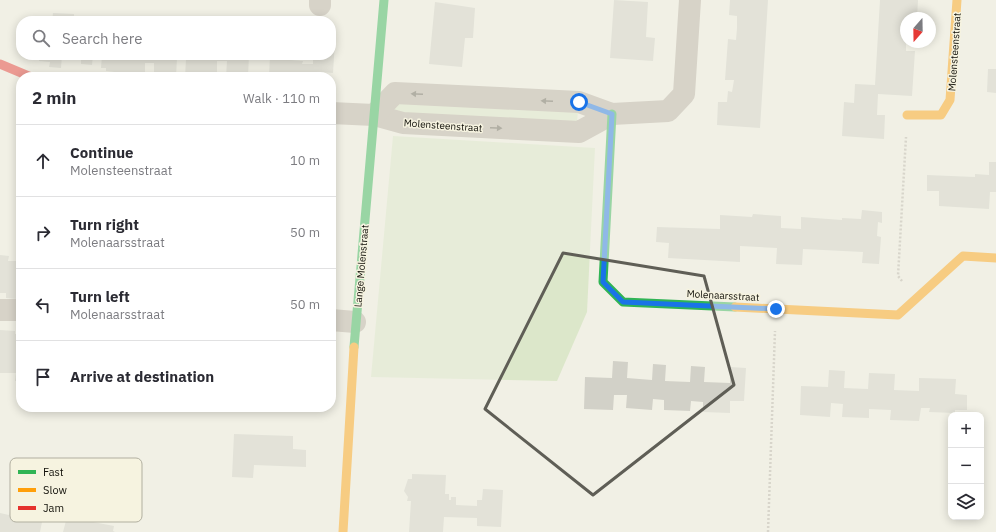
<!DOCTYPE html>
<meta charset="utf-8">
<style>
:root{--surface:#fff;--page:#f2f2f3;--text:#2b2b33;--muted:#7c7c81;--line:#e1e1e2}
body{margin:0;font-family:"IBM Plex Sans",sans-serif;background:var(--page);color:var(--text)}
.controls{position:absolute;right:12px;bottom:12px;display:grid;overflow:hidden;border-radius:8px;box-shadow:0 2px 10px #0003}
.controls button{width:36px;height:36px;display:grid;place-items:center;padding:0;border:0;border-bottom:1px solid var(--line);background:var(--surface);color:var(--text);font:20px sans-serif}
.compass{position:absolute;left:900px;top:12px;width:36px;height:36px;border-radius:50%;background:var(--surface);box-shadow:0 2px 10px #0003;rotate:200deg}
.stop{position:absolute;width:12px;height:12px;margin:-9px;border:3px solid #1a73e8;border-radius:50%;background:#fff}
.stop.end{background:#1a73e8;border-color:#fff;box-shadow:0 1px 4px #0008}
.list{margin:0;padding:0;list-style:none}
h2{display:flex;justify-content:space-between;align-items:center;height:52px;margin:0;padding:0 16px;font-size:17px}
h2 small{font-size:13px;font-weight:400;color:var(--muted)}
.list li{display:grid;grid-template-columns:26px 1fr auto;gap:12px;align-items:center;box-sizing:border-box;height:72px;padding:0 16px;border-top:1px solid var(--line)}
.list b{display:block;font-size:15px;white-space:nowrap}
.list p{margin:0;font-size:13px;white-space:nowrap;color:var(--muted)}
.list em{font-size:13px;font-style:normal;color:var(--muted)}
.icon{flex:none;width:22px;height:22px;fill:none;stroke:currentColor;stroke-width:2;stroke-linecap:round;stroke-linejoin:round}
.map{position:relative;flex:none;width:996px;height:532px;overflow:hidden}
.search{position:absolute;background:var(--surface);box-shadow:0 2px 10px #0003;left:16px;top:16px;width:320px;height:44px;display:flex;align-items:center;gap:10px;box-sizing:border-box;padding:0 14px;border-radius:16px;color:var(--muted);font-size:15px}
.panel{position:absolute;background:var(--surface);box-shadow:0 2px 10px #0003;left:16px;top:72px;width:320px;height:340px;border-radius:16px}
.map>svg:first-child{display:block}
.green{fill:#dce7ca}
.building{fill:#d2d1c8}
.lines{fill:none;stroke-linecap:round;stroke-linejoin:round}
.path{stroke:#bab4aa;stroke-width:2.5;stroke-dasharray:2 2;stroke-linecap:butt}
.street{stroke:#b9afa4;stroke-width:22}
.fast{stroke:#30b455;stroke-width:9}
.slow{stroke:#ff9f0a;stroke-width:9}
.jam{stroke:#e5322d;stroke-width:9}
.oneway{fill:#656056}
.route{stroke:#1a73e8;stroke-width:5}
.marked{fill:none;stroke:#5f5e56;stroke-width:3;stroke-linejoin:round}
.labels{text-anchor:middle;stroke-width:3;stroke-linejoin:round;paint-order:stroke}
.street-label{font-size:10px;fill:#111009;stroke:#f6f3e0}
.key{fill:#f6f3e0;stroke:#b1afa0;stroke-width:1}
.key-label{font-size:11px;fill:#111009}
</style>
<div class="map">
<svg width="996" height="532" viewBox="0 0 996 532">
<rect width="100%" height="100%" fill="#f1f0e5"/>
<g class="green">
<polygon points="396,103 578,110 577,123 398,114 394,109"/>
<polygon points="393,136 595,148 587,312 557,381 371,377"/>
</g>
<g class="building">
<polygon points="614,0 648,2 646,37 655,38 653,61 610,58"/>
<polygon points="730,0 768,0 760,128 717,125 718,102 727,102 728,91 732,92 734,80 725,80 728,39 736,40 737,28 737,16 729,15"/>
<polygon points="880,0 918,0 917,18 906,18 906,51 915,51 912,96 878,94 877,115 885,115 884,139 842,136 844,102 854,103 855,84 875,85"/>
<polygon points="435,2 475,8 473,38 465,38 462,67 429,64"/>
<polygon points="53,13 74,14 74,21 52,21"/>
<polygon points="31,17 43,18 43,21 31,21"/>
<polygon points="331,41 335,41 333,73 323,72 323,77 269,77 270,55 292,55 291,60 303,61 302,64 313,64 313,59 322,59 322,55 331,55"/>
<polygon points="39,55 62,55 61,68 49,67 50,62 39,61"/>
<polygon points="70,55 93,55 92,65 81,64 81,58 70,58"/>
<polygon points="102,55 249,55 248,77 226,77 227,61 217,61 217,77 185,77 186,59 177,58 176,77 154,77 154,63 145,63 145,74 134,74 134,77 122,77 123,73 106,71 106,68 101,68"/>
<polygon points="988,69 996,69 996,93 987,92"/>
<polygon points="989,162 996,162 996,192 990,192 989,209 939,206 939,191 927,191 927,175 975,177 975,174 989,175"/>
<polygon points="862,210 882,212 882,223 878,222 877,236 881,237 879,264 862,263 863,252 803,249 802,265 776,264 777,248 740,246 740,262 668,258 669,243 656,242 657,227 720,229 720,215 752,217 753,214 781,216 781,228 801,229 801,217 842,220 842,218 861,219"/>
<polygon points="19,251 21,251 21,289 18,288 17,299 6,298 6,293 0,293 0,255 9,256 8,261 19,261"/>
<polygon points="0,330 15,331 15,334 20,334 21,381 15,381 16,373 0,373"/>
<polygon points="613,361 628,362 627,378 652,380 653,364 666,365 665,381 690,382 691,366 705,367 704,382 730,383 730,367 746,368 744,401 730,401 730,413 703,412 703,402 691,401 690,411 664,410 664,400 653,399 652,410 626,408 627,395 614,395 613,410 584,409 585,377 612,378"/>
<polygon points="829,370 845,371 844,388 868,389 869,373 895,374 894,390 919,391 919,378 956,379 955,394 967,395 967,410 955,410 955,413 929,412 930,408 921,408 919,421 890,420 891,410 869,409 869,418 842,417 843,404 831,403 830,417 800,415 801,386 828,387"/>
<polygon points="234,434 293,436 293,449 306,450 306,467 254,465 253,478 232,477"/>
<polygon points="412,474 446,475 445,494 449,494 449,500 451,500 451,497 456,497 456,505 477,506 477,500 482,500 483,489 503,490 501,527 477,526 477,518 444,517 443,532 409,532 411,501 407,501 408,497 404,491 408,479 412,479"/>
<polygon points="12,504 29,507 27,519 42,522 40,532 0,532 0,513 9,515"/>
<polygon points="67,517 114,526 113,531 115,532 63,532"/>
</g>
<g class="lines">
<g class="path">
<polyline points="902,281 898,276 906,137"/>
<polyline points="768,532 775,331"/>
</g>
<g class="street">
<polyline points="320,5 320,0"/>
<polyline points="331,113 374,115 403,123 579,132 612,114"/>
<polyline points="374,115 395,93 579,102 612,114 668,111 684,94 690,0"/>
<polyline points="0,310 21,310"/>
<polyline points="331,320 355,322"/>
</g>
<g class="fast">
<polyline points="612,114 603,282 623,302 735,307"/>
<polyline points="354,347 384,0"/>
</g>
<g class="slow">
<polyline points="907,115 941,115 950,100 957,0"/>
<polyline points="735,307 898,315 963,256 996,258"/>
<polyline points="343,532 354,347"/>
</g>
<polyline class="jam" points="0,64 31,77"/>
</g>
<defs><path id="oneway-solid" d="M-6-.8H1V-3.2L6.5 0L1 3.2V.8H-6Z"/></defs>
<g class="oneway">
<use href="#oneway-solid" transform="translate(417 94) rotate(-177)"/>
<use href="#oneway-solid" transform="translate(547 101) rotate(-177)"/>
<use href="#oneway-solid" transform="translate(496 128) rotate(3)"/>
</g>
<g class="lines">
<polyline class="route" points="579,102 612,114 603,282 623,302 776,309"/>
</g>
<path d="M0 0H996V532H0ZM563,253l141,23 30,109 -141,110 -108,-86z" fill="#f1f0e5" fill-opacity=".55" fill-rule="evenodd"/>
<path class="marked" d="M563,253l141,23 30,109 -141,110 -108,-86z"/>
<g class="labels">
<g class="street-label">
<text transform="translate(954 52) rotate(-86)" y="4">Molensteenstraat</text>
<text transform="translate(443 125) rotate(4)" y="4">Molensteenstraat</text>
<text transform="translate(361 266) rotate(-85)" y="4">Lange Molenstraat</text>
<text transform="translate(723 295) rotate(3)" y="4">Molenaarsstraat</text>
</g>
</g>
<rect x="10" y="458" width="132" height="64" rx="6" class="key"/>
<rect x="18" y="470" width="18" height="4" fill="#30b455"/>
<rect x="18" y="488" width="18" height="4" fill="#ff9f0a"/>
<rect x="18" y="506" width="18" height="4" fill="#e5322d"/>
<g class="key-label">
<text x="43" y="476">Fast</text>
<text x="43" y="494">Slow</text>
<text x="43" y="512">Jam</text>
</g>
</svg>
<div class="controls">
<button>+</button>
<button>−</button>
<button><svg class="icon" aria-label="layers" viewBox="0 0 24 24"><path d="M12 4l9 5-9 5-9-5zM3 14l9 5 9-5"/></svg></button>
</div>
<svg class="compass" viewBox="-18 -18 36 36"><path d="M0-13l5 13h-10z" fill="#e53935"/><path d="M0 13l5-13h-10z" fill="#7c7c81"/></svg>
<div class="stop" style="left:579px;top:102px"></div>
<div class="stop end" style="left:776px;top:309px"></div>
<div class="search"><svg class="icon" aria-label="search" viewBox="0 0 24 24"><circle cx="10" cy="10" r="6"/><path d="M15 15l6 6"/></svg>Search here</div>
<section class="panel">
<h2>2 min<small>Walk · 110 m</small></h2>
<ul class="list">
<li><svg class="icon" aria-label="ahead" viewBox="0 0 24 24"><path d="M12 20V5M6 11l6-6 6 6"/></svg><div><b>Continue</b><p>Molensteenstraat</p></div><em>10 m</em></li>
<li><svg class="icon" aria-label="right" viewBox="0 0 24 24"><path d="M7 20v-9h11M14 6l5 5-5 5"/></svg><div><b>Turn right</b><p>Molenaarsstraat</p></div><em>50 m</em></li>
<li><svg class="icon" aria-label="left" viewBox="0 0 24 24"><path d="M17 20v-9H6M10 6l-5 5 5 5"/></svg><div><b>Turn left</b><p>Molenaarsstraat</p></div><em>50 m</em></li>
<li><svg class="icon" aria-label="arrive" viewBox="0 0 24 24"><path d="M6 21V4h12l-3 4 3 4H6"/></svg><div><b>Arrive at destination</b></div></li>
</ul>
</section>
</div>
